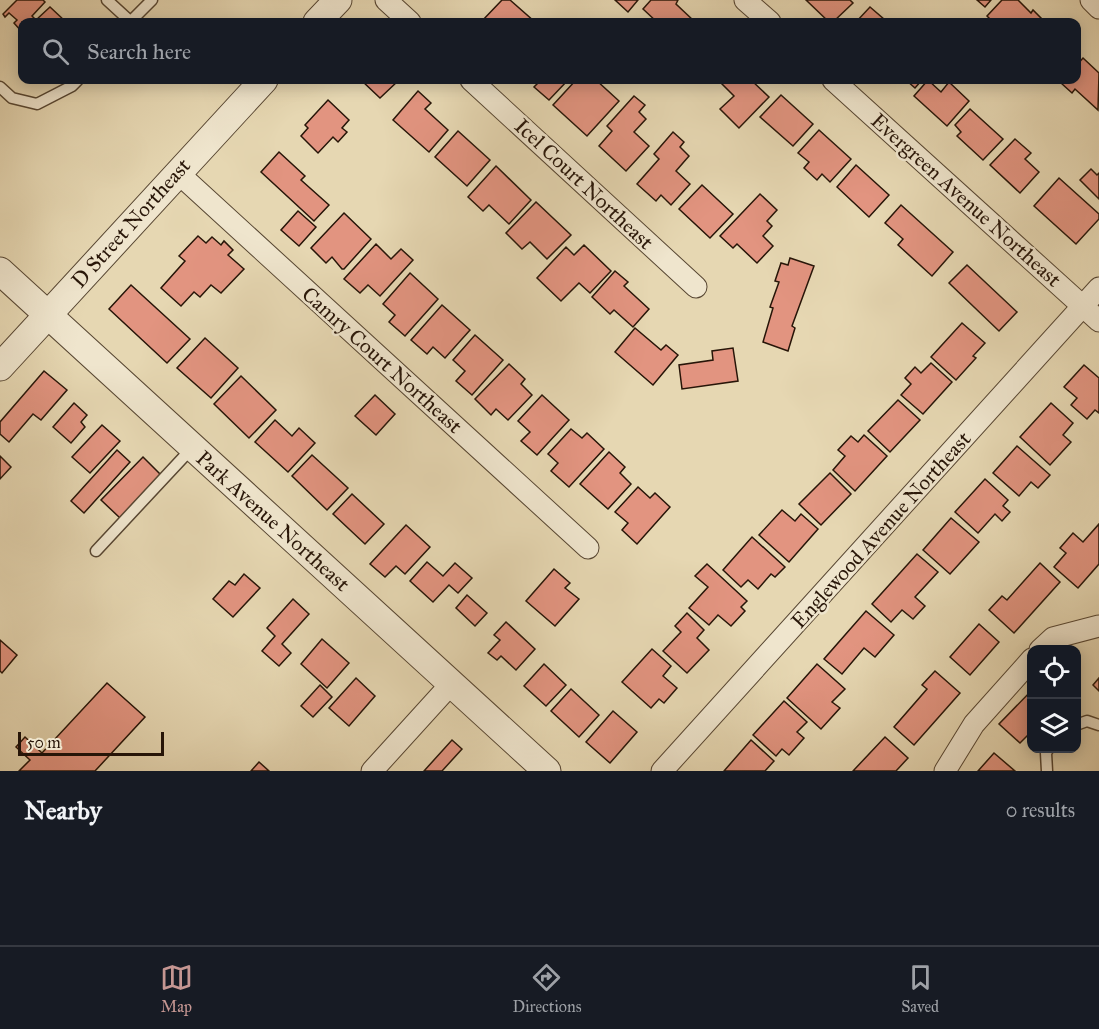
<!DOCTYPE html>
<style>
:root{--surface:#171b24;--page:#242831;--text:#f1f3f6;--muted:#9ea1a6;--line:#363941;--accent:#c59692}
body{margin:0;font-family:"IM FELL Great Primer",serif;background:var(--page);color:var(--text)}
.controls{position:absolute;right:18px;bottom:18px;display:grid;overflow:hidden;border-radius:12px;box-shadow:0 3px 15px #0003}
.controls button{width:54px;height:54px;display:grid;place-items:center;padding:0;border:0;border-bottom:2px solid var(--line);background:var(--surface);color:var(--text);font:30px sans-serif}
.scale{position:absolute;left:18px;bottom:15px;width:146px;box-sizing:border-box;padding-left:6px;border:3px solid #271508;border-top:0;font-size:16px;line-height:21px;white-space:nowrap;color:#271508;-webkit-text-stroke:4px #efe5cd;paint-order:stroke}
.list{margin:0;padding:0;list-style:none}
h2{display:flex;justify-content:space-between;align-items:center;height:78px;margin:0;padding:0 24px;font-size:26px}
h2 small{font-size:20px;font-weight:400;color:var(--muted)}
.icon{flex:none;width:33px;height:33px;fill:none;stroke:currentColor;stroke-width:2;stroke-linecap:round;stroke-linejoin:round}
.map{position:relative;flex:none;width:1099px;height:771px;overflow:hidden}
.search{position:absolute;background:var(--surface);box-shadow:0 3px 15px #0003;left:18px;right:18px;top:18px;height:66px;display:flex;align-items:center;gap:15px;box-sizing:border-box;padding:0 21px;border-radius:12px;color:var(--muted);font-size:22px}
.sheet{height:174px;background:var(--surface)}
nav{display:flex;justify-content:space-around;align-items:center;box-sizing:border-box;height:84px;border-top:2px solid var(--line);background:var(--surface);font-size:16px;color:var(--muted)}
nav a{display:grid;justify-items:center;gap:3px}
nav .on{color:var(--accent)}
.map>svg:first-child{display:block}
.building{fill:#e29480;stroke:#271508;stroke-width:1.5}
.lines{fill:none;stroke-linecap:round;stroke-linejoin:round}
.service-casing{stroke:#574632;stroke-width:13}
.minor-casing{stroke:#574632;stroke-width:23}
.tertiary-casing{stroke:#574632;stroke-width:29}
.service{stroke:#efe5cd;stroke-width:10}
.minor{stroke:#efe5cd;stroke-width:21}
.tertiary{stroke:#efe5cd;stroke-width:27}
.labels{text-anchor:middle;stroke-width:5;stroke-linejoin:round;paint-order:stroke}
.street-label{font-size:21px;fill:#271508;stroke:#efe5cd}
</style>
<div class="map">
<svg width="1099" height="771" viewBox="0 0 1099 771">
<rect width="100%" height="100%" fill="#e6d7b2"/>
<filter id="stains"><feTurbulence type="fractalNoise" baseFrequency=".00333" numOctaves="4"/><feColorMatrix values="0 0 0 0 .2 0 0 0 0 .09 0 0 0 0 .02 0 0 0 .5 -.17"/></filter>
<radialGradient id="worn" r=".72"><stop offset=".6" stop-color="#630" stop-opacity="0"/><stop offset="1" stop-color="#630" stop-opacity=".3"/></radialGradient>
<g class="building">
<polygon points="17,0 43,0 45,2 32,16 36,20 50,7 65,21 22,22 22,32 14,23 17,20 9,13 5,17 3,14"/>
<polygon points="502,0 510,0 535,22 481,22"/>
<polygon points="615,0 638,0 628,12"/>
<polygon points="651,0 678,0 676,4 694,21 693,22 657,22 643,9"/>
<polygon points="806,0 850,0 853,3 833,22 829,22"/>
<polygon points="977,0 991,0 985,7"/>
<polygon points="1002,0 1018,0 1031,13 1033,10 1042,19 1039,22 993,22 987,16"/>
<polygon points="870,7 885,20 882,22 856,22"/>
<polygon points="1083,58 1099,73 1098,110 1075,89 1072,93 1061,83 1064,80 1076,80 1076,66"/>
<polygon points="361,80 399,80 380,98"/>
<polygon points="541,80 568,80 549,100 534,87"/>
<polygon points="576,80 596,80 619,101 587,136 553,105"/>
<polygon points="722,80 751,80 769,97 739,128 720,109 734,96 720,82"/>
<polygon points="906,80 922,80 915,88"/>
<polygon points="928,80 941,92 949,82 969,101 947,126 914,96"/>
<polygon points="418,91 431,103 425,109 448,130 429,152 393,120"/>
<polygon points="781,95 813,124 793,146 760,117"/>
<polygon points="634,96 645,105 639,112 646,119 634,132 649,146 626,171 599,146 612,131 607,126"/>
<polygon points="328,100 349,120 342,128 347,132 338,142 333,137 318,153 301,136 308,128 305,125"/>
<polygon points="970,109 1003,139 983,160 957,136 961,132 955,125"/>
<polygon points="819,130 851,159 830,182 822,174 817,180 804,168 809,162 798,153"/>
<polygon points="458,131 490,160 467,186 435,157"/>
<polygon points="673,132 684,142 680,147 689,156 676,171 690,184 671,205 661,195 656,201 637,184 659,159 654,154"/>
<polygon points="1015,139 1031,153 1025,159 1039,172 1020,193 990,165"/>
<polygon points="279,152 305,176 301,180 329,205 314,221 261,172"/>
<polygon points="856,165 889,195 869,217 837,187"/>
<polygon points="496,166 531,200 509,224 489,205 483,211 468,197"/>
<polygon points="1091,169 1097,175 1099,173 1099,199 1080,180"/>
<polygon points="1059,178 1099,214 1099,219 1076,244 1034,206"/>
<polygon points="702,185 733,214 710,238 679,209"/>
<polygon points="760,194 777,210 767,221 772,226 763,236 773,246 757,263 737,244 733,248 720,236"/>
<polygon points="536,202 571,235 547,259 530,242 522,249 506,233"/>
<polygon points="901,205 953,252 932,276 898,245 903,239 885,223"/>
<polygon points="298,211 316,227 299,246 281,230"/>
<polygon points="344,213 371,239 344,269 342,269 332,257 326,263 311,248"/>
<polygon points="198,236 206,243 212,237 221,245 224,241 233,250 228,255 244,269 221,293 211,285 200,297 194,292 181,306 161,288 185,261 179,256"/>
<polygon points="376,244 391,259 401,249 413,260 380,296 368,285 360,293 344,279"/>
<polygon points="584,245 611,271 590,293 579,283 561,301 537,278 566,247 574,255"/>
<polygon points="790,258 814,266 792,326 795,328 788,351 763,342 773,308 770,307 779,282 775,281 781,263 788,265"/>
<polygon points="967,265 1017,312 999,331 949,283"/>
<polygon points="615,271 628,282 624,286 649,309 633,327 614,310 610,314 592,297"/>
<polygon points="410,273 438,299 405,336 389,322 395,315 383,304"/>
<polygon points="131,285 190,339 167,363 109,309"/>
<polygon points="442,305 470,330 445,358 433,347 427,354 411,340"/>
<polygon points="962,323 985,343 973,356 976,358 956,380 931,357"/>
<polygon points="635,328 661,350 666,345 678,355 653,385 615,352"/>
<polygon points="475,335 503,360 472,395 456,381 465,371 453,360"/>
<polygon points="205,338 238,368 211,398 177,368"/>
<polygon points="733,348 738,381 682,389 679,365 713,360 712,351"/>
<polygon points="931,363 952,382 923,414 901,395 911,384 905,378 915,367 921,373"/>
<polygon points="509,364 525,379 521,384 532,395 508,420 496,409 491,415 475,399"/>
<polygon points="1084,365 1099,378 1099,413 1095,410 1087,419 1071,405 1077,398 1064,387"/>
<polygon points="44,371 67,390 41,420 33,414 9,442 0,434 0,422"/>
<polygon points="241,376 276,410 249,438 214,404"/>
<polygon points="375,395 395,414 376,435 355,416"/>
<polygon points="542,395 569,420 537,455 521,441 530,432 518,421"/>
<polygon points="898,400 920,420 890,452 868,431"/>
<polygon points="74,403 87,415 81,422 85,427 71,443 53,427"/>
<polygon points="1051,403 1073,423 1063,435 1071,442 1050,465 1020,437"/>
<polygon points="275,420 292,436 299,428 315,443 288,472 255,442"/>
<polygon points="102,425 120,441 90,473 72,457"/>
<polygon points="571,429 582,438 587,433 604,449 569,487 551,471 558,463 548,454"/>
<polygon points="864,435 887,456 855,491 833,470 845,456 838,450 851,436 858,442"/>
<polygon points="1017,446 1050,475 1038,488 1031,482 1019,496 993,473"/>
<polygon points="117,450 130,462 84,513 71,501"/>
<polygon points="609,452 625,467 620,473 631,484 608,509 580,484"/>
<polygon points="312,455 348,488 327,510 292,476"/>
<polygon points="0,456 11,467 0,479"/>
<polygon points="143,457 161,475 120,518 101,500"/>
<polygon points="830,473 851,494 821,525 799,504"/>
<polygon points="985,479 1008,500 1003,506 1010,512 1002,521 995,514 978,533 955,512"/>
<polygon points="638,487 650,498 655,493 670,507 637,544 622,530 628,523 615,512"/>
<polygon points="352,494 384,524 365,544 333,514"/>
<polygon points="782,510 795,521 801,514 818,529 789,562 759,535"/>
<polygon points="951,518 979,542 950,574 923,550"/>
<polygon points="1099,524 1099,564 1078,588 1054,567 1066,553 1060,548 1073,533 1083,542"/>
<polygon points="406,525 430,547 405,574 396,566 385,577 370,564"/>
<polygon points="752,537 785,567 775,577 771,574 758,589 748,580 741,587 723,570"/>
<polygon points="917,554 938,572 915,597 925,606 913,619 902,610 891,622 872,604"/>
<polygon points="427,562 443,576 455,563 472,578 458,593 449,585 433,602 410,581"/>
<polygon points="1040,563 1060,582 1014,633 989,610 1002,596 1007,600"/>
<polygon points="707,564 747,601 741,607 745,611 731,626 718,615 709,625 689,608 708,587 695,576"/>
<polygon points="554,569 570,583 565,588 579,599 555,626 526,601"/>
<polygon points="244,574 260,588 233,617 213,599 229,581 235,585"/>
<polygon points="467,595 487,613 475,626 456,608"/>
<polygon points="293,599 309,614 282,644 291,653 279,666 262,651 275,636 267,628"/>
<polygon points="866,611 894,635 875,657 864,648 842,674 824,659"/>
<polygon points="687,613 704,630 697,638 709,650 687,673 663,651 681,632 675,626"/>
<polygon points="506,622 535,649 516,670 501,656 497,660 488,653 500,640 494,635"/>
<polygon points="979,624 999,642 970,675 950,657"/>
<polygon points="322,639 349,663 327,688 301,664"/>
<polygon points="0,640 17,655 2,673 0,671"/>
<polygon points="652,649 671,666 663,676 677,688 664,703 659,699 651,708 622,682"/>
<polygon points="544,664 566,685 546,706 524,686"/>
<polygon points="817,664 845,689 832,702 840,708 821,729 787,698"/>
<polygon points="935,671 960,693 914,745 894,727 927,689 922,685"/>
<polygon points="356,678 375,696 349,726 329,708"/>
<polygon points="1099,678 1099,691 1093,685"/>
<polygon points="107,683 145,717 95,771 19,771 30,760 16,747 25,737 42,753"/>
<polygon points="320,685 332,697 313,717 301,706"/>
<polygon points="571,689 599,715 579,737 551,711"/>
<polygon points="1032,690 1032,731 1020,743 999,724"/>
<polygon points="784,701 807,722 797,732 804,738 789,755 782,749 776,756 753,735"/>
<polygon points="613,711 637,732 610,763 586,742"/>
<polygon points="885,737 908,758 896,771 853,771"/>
<polygon points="452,740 462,749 442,771 424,771"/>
<polygon points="751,740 774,761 765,771 724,771"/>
<polygon points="994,753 1015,771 978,771"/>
<polygon points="259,762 269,771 251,771"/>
</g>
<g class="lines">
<defs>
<g id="service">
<polyline points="107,0 131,22"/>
<polyline points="130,22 152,0"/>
<polyline points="0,87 12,98 37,104 72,86 78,80"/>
<polyline points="96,551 192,448"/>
<polyline points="1076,725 1087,721 1099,725"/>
<polyline points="1047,771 1046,753 1049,748"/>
</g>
<g id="minor">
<polyline points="386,0 410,22"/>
<polyline points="745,0 770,22"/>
<polyline points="1091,0 1099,8"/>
<polyline points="471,80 696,287"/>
<polyline points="833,80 1099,321"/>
<polyline points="177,172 588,548"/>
<polyline points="1040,650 1053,638 1099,626"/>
<polyline points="372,771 451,684"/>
<polyline points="662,771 1099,288"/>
<polyline points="945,771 974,724 1032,659"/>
</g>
<g id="tertiary">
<polyline points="317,22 338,0"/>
<polyline points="0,271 547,771"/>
<polyline points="0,367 264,80"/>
</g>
</defs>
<use href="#service" class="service-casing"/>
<use href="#minor" class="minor-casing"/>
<use href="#tertiary" class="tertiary-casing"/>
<use href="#service" class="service"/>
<use href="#minor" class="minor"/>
<use href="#tertiary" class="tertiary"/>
</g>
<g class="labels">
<g class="street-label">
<text transform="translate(584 184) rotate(43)" y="7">Icel Court Northeast</text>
<text transform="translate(966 200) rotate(42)" y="7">Evergreen Avenue Northeast</text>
<text transform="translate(131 223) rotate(-48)" y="7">D Street Northeast</text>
<text transform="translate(382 360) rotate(42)" y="7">Camry Court Northeast</text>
<text transform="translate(273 521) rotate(42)" y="7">Park Avenue Northeast</text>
<text transform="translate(881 530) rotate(-48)" y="7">Englewood Avenue Northeast</text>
</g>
</g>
<rect width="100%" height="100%" filter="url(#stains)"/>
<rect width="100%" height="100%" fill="url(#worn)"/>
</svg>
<div class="controls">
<button><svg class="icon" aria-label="locate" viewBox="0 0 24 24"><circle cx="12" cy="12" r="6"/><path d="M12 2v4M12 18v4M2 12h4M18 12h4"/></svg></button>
<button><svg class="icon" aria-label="layers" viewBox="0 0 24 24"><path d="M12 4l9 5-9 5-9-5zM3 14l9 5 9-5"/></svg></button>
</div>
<div class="scale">50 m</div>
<div class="search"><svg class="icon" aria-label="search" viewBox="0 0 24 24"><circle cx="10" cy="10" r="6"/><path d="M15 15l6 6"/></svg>Search here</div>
</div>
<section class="sheet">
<h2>Nearby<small>0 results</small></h2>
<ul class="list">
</ul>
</section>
<nav>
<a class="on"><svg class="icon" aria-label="map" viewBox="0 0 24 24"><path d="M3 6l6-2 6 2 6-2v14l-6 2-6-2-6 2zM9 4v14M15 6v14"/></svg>Map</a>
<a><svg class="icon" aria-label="directions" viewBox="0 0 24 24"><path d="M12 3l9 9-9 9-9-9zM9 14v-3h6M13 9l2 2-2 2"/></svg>Directions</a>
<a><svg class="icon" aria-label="saved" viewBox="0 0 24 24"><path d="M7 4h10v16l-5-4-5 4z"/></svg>Saved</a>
</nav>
